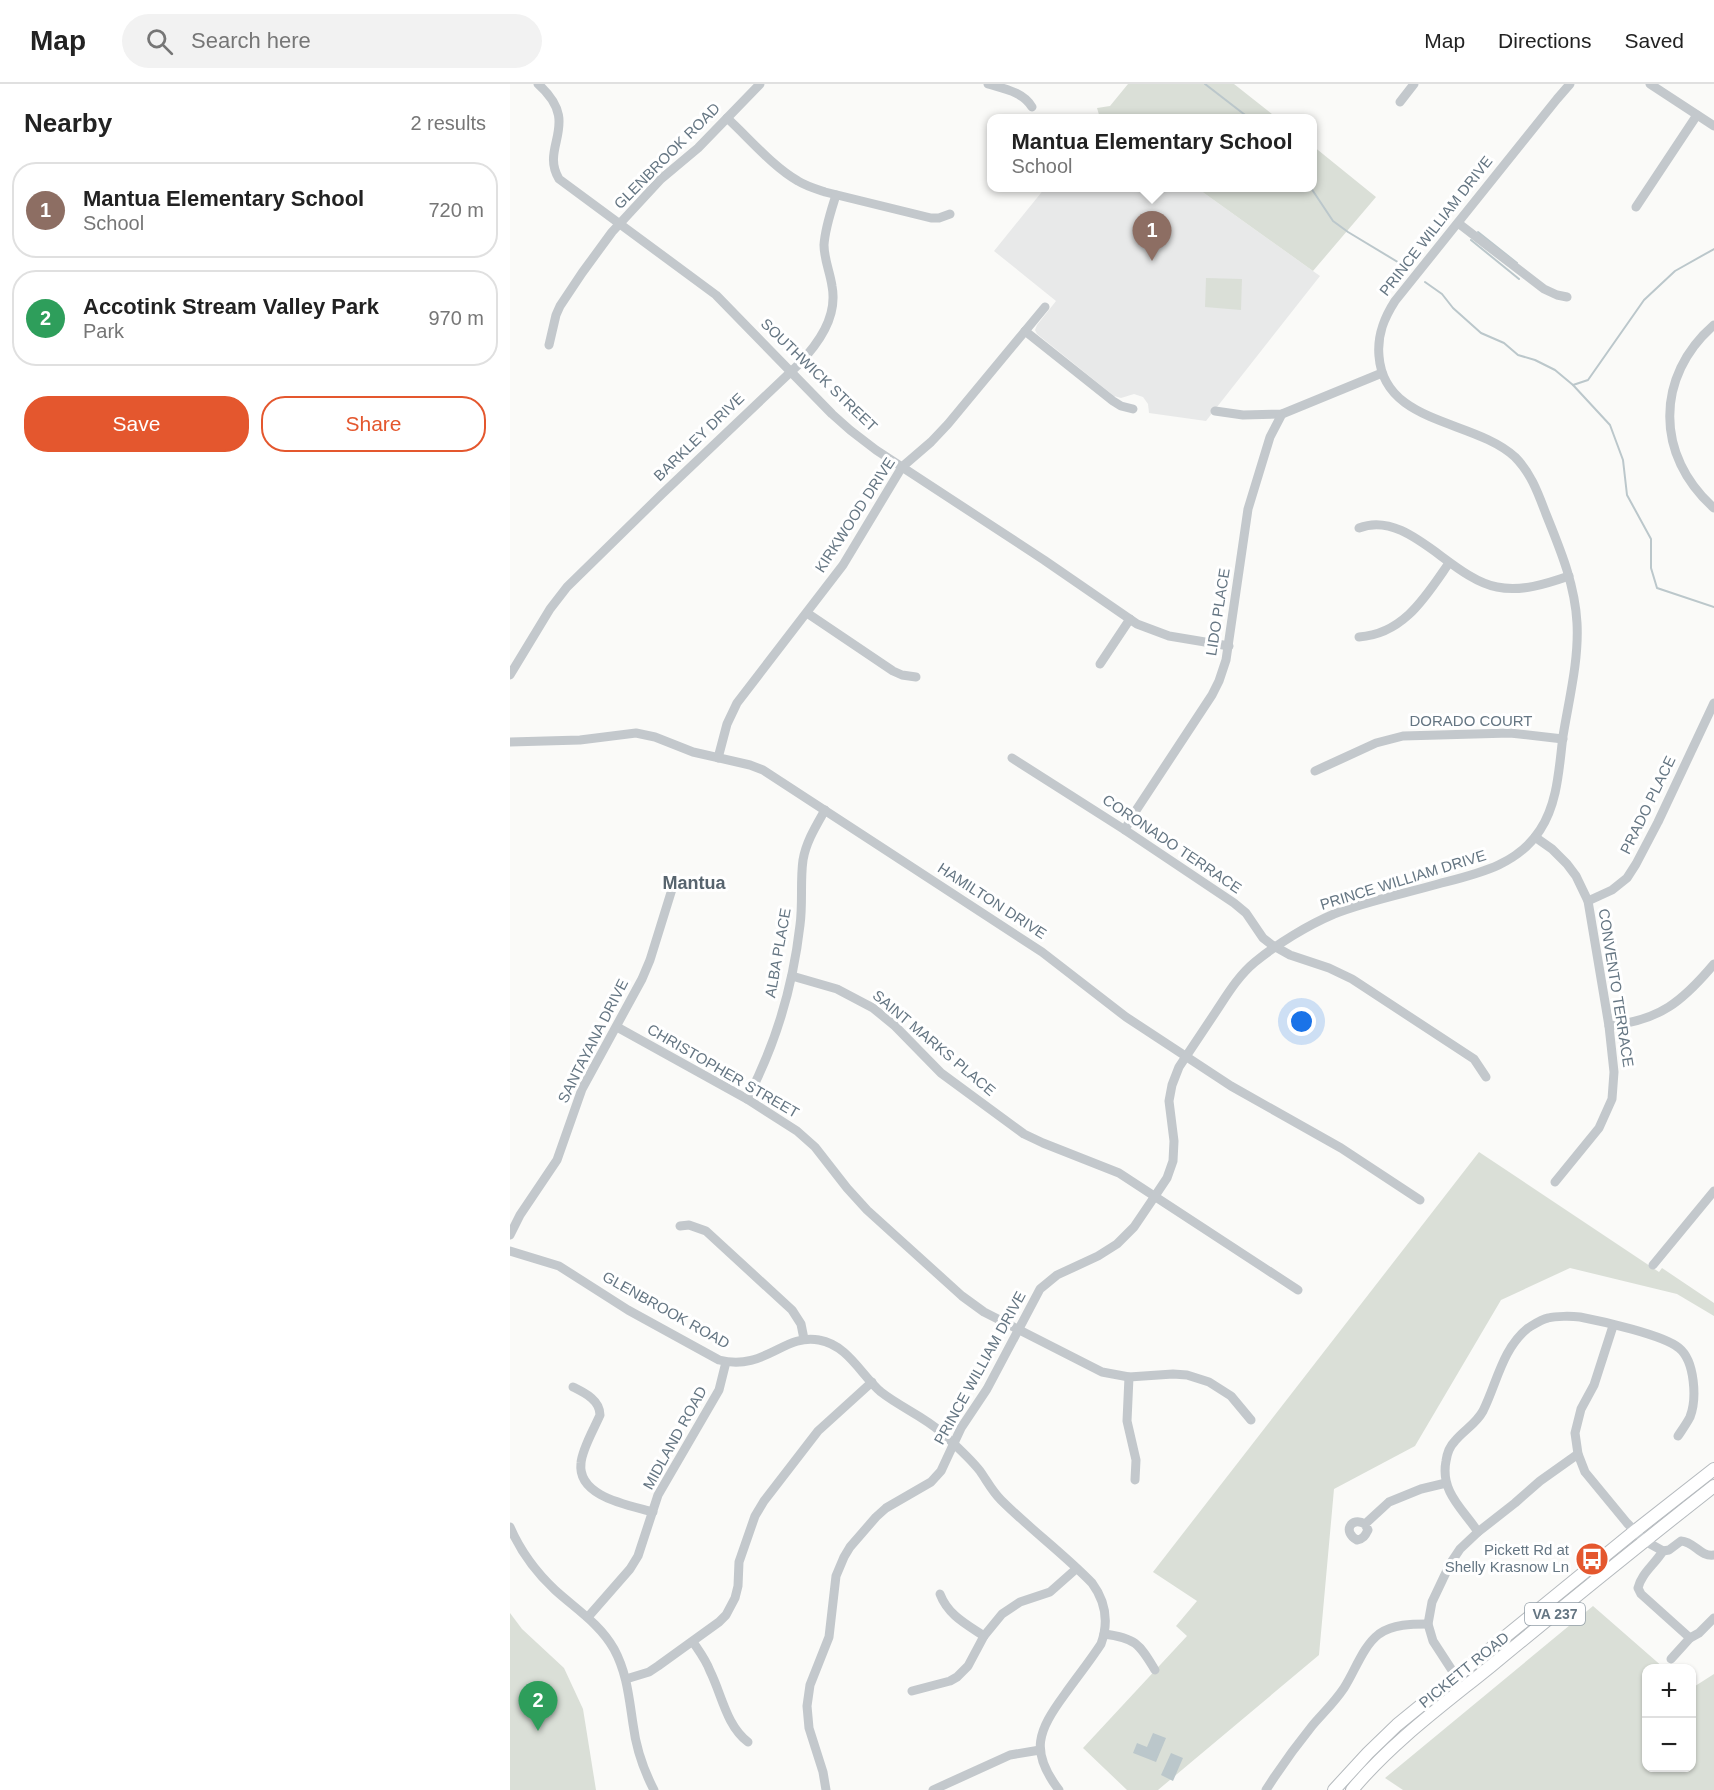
<!DOCTYPE html>
<meta charset="utf-8">
<style>
:root{--surface:#fff;--page:#f2f2f2;--text:#222;--muted:#767676;--line:#e0e0e0;--accent:#e4572e}
body{margin:0;font-family:Arial,sans-serif;background:var(--page);color:var(--text)}
.controls{position:absolute;right:18px;bottom:18px;display:grid;overflow:hidden;border-radius:12px;box-shadow:0 2px 4px #0004}
.controls button{width:54px;height:54px;display:grid;place-items:center;padding:0;border:0;border-bottom:2px solid var(--line);background:var(--surface);color:var(--text);font:30px sans-serif}
.you{position:absolute;left:792px;top:938px;width:21px;height:21px;margin:-15px;border:4px solid #fff;border-radius:50%;background:#1a73e8;box-shadow:0 0 0 9px #1a73e833}
.badge{display:grid;place-items:center;width:39px;height:39px;border-radius:50%;background:var(--accent);color:#fff;font-size:20px;font-weight:700}
.pin{position:absolute;translate:-50% -50px;filter:drop-shadow(0 2px 3px #0008)}
.pin::after{content:'';position:absolute;top:32px;width:21px;height:18px;background:inherit;clip-path:polygon(0 0,100% 0,50% 100%)}
.popup{position:absolute;left:477px;top:30px;width:330px;height:78px;box-sizing:border-box;display:grid;place-content:center;border-radius:12px;background:var(--surface);filter:drop-shadow(0 2px 4px #0005);font-size:20px;white-space:nowrap;color:var(--muted)}
.popup b{font-size:22px;color:var(--text)}
.popup::after{content:'';position:absolute;left:50%;top:100%;margin-left:-12px;border:12px solid transparent;border-top-color:var(--surface)}
.list{margin:0;padding:0;list-style:none}
h2{display:flex;justify-content:space-between;align-items:center;height:78px;margin:0;padding:0 24px;font-size:26px}
h2 small{font-size:20px;font-weight:400;color:var(--muted)}
.list li{display:grid;grid-template-columns:39px 1fr auto;gap:18px;align-items:center;box-sizing:border-box;height:96px;margin:0 12px 12px;padding:0 12px;border:2px solid var(--line);border-radius:24px}
.list b{display:block;font-size:22px;white-space:nowrap}
.list p{margin:0;font-size:20px;white-space:nowrap;color:var(--muted)}
.list em{font-size:20px;font-style:normal;color:var(--muted)}
.actions{display:flex;gap:12px;padding:18px 24px}
.actions a{flex:1;padding:14px 0;border:2px solid var(--accent);border-radius:24px;text-align:center;font-size:21px;color:var(--accent)}
.actions .main{background:var(--accent);color:#fff}
.icon{flex:none;width:33px;height:33px;fill:none;stroke:currentColor;stroke-width:2;stroke-linecap:round;stroke-linejoin:round}
.map{position:relative;flex:none;width:1204px;height:1706px;overflow:hidden}
header{display:flex;align-items:center;gap:36px;box-sizing:border-box;height:84px;padding:0 30px;background:var(--surface);border-bottom:2px solid var(--line)}
header strong{font-size:28px}
nav{display:flex;gap:33px;margin-inline-start:auto;font-size:21px}
.search{width:420px;height:54px;background:var(--page);display:flex;align-items:center;gap:15px;box-sizing:border-box;padding:0 21px;border-radius:33px;color:var(--muted);font-size:22px}
main{display:flex}
aside{flex:1;background:var(--surface)}
.map>svg:first-child{display:block}
.built{fill:#e8e9e9}
.green{fill:#dadfd7}
.water{fill:#bbc7cb}
.lines{fill:none;stroke-linecap:round;stroke-linejoin:round}
.stream{stroke:#bbc7cb;stroke-width:2}
.major-casing{stroke:#b5babe;stroke-width:14}
.minor{stroke:#c3c8cc;stroke-width:9}
.major{stroke:#fff;stroke-width:12}
.labels{text-anchor:middle;stroke-width:6;stroke-linejoin:round;paint-order:stroke}
.shield{fill:#fff;stroke:#939fa8;stroke-width:1.5}
.shield-label{font-size:14px;font-weight:bold;fill:#657683}
.street-label{font-size:15px;fill:#657683;stroke:#fff}
.poi-label{font-size:15px;fill:#657683;stroke:#fff;text-anchor:end}
.quarter-label{font-size:18px;font-weight:bold;fill:#57646e;stroke:#fff}
</style>
<header>
<strong>Map</strong>
<div class="search"><svg class="icon" aria-label="search" viewBox="0 0 24 24"><circle cx="10" cy="10" r="6"/><path d="M15 15l6 6"/></svg>Search here</div>
<nav><a>Map</a><a>Directions</a><a>Saved</a></nav>
</header>
<main>
<aside>
<h2>Nearby<small>2 results</small></h2>
<ul class="list">
<li><span class="badge" style="background:#8d6e63">1</span><div><b>Mantua Elementary School</b><p>School</p></div><em>720 m</em></li>
<li><span class="badge" style="background:#2e9e5b">2</span><div><b>Accotink Stream Valley Park</b><p>Park</p></div><em>970 m</em></li>
</ul>
<div class="actions"><a class="main">Save</a><a>Share</a></div>
</aside>
<div class="map">
<svg width="1204" height="1706" viewBox="0 0 1204 1706">
<rect width="100%" height="100%" fill="#fafaf8"/>
<polygon class="built" points="535,104 687,104 810,192 696,337 639,329 638,320 633,313 624,310 611,314 604,312 527,250 525,246 527,241 546,217 484,167"/>
<g class="green">
<polygon points="618,0 724,0 767,34 590,34 587,24 600,22"/>
<polygon points="803,62 866,113 803,187 687,104 802,104"/>
<polygon points="696,194 732,195 731,226 695,223"/>
<polygon points="969,1068 1149,1188 1152,1184 1204,1219 1204,1232 1167,1210 1060,1184 991,1216 905,1362 824,1405 809,1571 648,1706 617,1706 573,1664 677,1552 666,1542 687,1517 643,1488"/>
<polygon points="1083,1522 1154,1584 1136,1584 1136,1684 1182,1684 1182,1604 1204,1590 1204,1706 893,1706 875,1694"/>
<polygon points="0,1529 12,1545 54,1584 73,1625 86,1706 0,1706"/>
</g>
<g class="water">
<polygon points="643,1649 656,1654 646,1678 623,1669 627,1659 637,1663"/>
<polygon points="661,1669 673,1674 663,1697 651,1691"/>
</g>
<g class="lines">
<g class="stream">
<polyline points="695,0 739,34"/>
<polyline points="801,104 823,137 838,148 896,183"/>
<polyline points="968,148 1007,179"/>
<polyline points="961,156 1009,195"/>
<polyline points="915,198 932,210 943,224 971,249 994,259 1008,271 1025,276 1045,286 1063,301 1100,341 1113,376 1117,411 1141,455 1141,484 1147,504 1204,523"/>
<polyline points="1063,301 1078,296 1134,216 1165,187 1204,165"/>
</g>
<defs>
<g id="major">
<polyline points="824,1706 858,1669 887,1641 1125,1447 1204,1385"/>
<path d="M842,1706c40,-48 91,-85 139,-124 74,-61 148,-121 223,-180"/>
</g>
</defs>
<use href="#major" class="major-casing"/>
<g class="minor">
<path d="M28,0c45,40 1,62 21,95l157,116 116,119 18,16 26,20 168,110 93,64 32,12 60,10"/>
<path d="M478,0c17,5 35,8 44,23"/>
<polyline points="1140,0 1204,42"/>
<polyline points="890,18 904,0"/>
<path d="M217,34c22,20 46,49 71,63 8,5 18,8 27,11l106,26h8l11,-4"/>
<polyline points="1126,123 1187,31"/>
<polyline points="948,139 1034,205 1047,211 1057,213"/>
<path d="M1204,241c-59,51 -59,131 0,183"/>
<polyline points="515,247 603,317 611,322 623,325"/>
<polyline points="39,261 46,231 50,222 72,189 102,148 151,95 188,64 250,0"/>
<polyline points="705,327 733,331 772,330 872,289"/>
<path d="M849,444c49,-19 91,50 138,59 24,5 49,-3 72,-11"/>
<polyline points="297,529 383,587 392,591 406,593"/>
<path d="M849,553c45,-3 67,-41 90,-74"/>
<polyline points="590,580 620,535"/>
<path d="M0,591l40,-66 17,-22 95,-93 136,-129c20,-21 40,-48 34,-79 -2,-14 -8,-27 -8,-41 1,-17 7,-34 12,-50"/>
<polyline points="0,658 70,656 126,649 145,653 183,668 240,681 253,686 532,868 616,933 721,1002 831,1064 910,1116"/>
<polyline points="208,674 217,640 227,619 333,481 392,383 421,358 438,340 535,223"/>
<polyline points="502,674 615,746 724,819 736,829 753,854 762,861 780,871 819,884 842,895 964,975 976,993"/>
<polyline points="805,687 866,659 893,652 1000,649 1053,655"/>
<polyline points="615,746 621,734 702,611 709,597 716,576 738,425 760,353 772,330"/>
<polyline points="1025,753 1042,765 1057,780 1066,792 1078,817 1099,942 1104,988 1102,1015 1089,1044 1045,1098"/>
<polyline points="1078,817 1102,806 1117,794 1126,780 1148,738 1204,619"/>
<polyline points="282,892 327,905 363,924 385,942 431,989 514,1050 533,1059 609,1089 788,1206"/>
<path d="M1099,942c51,-6 73,-24 105,-62"/>
<polyline points="107,943 237,1015 287,1047 305,1063 337,1104 357,1126 452,1212 474,1228 592,1288 619,1293 663,1290 677,1291 699,1298 721,1312 741,1336"/>
<path d="M237,1015c29,-55 46,-113 53,-174 3,-22 0,-44 3,-65 3,-18 13,-34 22,-50"/>
<polyline points="170,1142 179,1141 196,1147 282,1226 291,1240 294,1255"/>
<polyline points="0,1151 10,1131 47,1076 72,1005 132,895 140,876 163,802"/>
<path d="M0,1167l49,15 69,44 91,50c45,12 65,-27 100,-20 29,5 42,35 62,52 19,15 42,24 60,40 13,12 28,25 39,39 7,10 12,20 21,29 29,29 63,54 91,83 14,19 17,39 9,61 -11,17 -24,33 -36,50 -27,37 -36,57 -6,96"/>
<polyline points="1143,1181 1204,1107"/>
<polyline points="1103,1242 1084,1301 1071,1325 1065,1349 1068,1370 1075,1388 1117,1439 1135,1457 1153,1467"/>
<polyline points="619,1293 617,1337 626,1376 625,1396"/>
<path d="M63,1303c12,6 27,13 27,28 -6,14 -18,34 -19,48 -4,34 48,42 72,49"/>
<path d="M855,1440l3,6c-3,6 -5,9 -11,10 -15,-8 -6,-24 8,-16l24,-22 32,-13 25,-6"/>
<path d="M0,1443c10,23 27,46 45,63 21,19 45,34 59,59 13,24 15,49 19,75 3,24 10,45 21,66"/>
<path d="M968,1448c-15,-23 -38,-40 -32,-71 1,-7 4,-15 9,-20 9,-11 21,-17 28,-30 14,-28 19,-62 45,-83 5,-3 14,-9 20,-10 8,-2 23,-2 32,-1 21,4 84,18 99,31 16,13 18,51 11,69 -3,6 -8,13 -12,19"/>
<path d="M430,1510c8,21 26,30 44,42"/>
<polyline points="78,1533 120,1485 128,1472 148,1411 209,1306 216,1278"/>
<path d="M594,1550c31,4 35,9 51,36"/>
<path d="M1180,1554l-49,-44 -3,-6c3,-14 16,-23 25,-37l6,-1 12,-9c14,1 19,16 33,14"/>
<path d="M183,1558c6,9 13,18 17,29 12,24 16,54 38,71"/>
<polyline points="1161,1575 1180,1554 1189,1549 1204,1534"/>
<polyline points="116,1595 139,1588 148,1582 209,1538 216,1531 225,1514 228,1502 229,1478 245,1432 254,1417 308,1347 362,1298"/>
<polyline points="949,1597 923,1557 918,1540 922,1518 940,1480 950,1465 968,1448 1005,1419 1030,1397 1068,1370"/>
<polyline points="402,1607 440,1597 447,1593 458,1582 474,1552 492,1530 510,1518 540,1508 566,1485"/>
<path d="M316,1706l-3,-18 -14,-44 -2,-22 3,-21 19,-48 7,-61 8,-19 6,-10 26,-30 10,-9 45,-26 10,-11 20,-43 26,-39 53,-100 17,-14 41,-19 19,-12 17,-17 21,-31 12,-18 6,-17 1,-20 -5,-40 3,-16 7,-18c12,-18 24,-36 36,-54 12,-18 23,-37 40,-51 22,-18 53,-37 79,-48 33,-13 69,-20 104,-30 38,-10 79,-18 102,-54 18,-27 19,-63 23,-94 6,-37 16,-76 14,-113 -2,-39 -17,-74 -31,-109 -8,-21 -15,-41 -31,-57 -41,-38 -131,-32 -136,-101 -2,-21 5,-38 16,-55l162,-202 13,-15"/>
<polyline points="423,1706 500,1671 530,1666"/>
<path d="M756,1706c14,-22 29,-43 46,-64 11,-13 22,-23 32,-38 11,-17 19,-42 35,-54 14,-10 33,-10 49,-10"/>
</g>
<use href="#major" class="major"/>
</g>
<defs>
<symbol id="bus-disc" viewBox="-11 -11 22 22"><circle r="9.5" fill="#e4572e" stroke="#fff"/><path d="M-5-6H5V4H4V6H2V4H-2V6H-4V4H-5ZM-3.5-4V0h7V-4ZM-3.5 1.2v1.5H-2V1.2ZM2 1.2v1.5H3.5V1.2Z" fill="#fff"/></symbol>
</defs>
<g fill-rule="evenodd">
<use href="#bus-disc" x="1063" y="1456" width="38" height="38"/>
</g>
<g class="labels">
<rect class="shield" x="1015" y="1519" width="60" height="22" rx="4.5"/>
<g class="shield-label">
<text x="1045" y="1535">VA 237</text>
</g>
<g class="street-label">
<text transform="translate(157 72) rotate(-45)" y="5">GLENBROOK ROAD</text>
<text transform="translate(926 142) rotate(-52)" y="5">PRINCE WILLIAM DRIVE</text>
<text transform="translate(309 291) rotate(44)" y="5">SOUTHWICK STREET</text>
<text transform="translate(189 353) rotate(-44)" y="5">BARKLEY DRIVE</text>
<text transform="translate(345 431) rotate(-57)" y="5">KIRKWOOD DRIVE</text>
<text transform="translate(708 528) rotate(-81)" y="5">LIDO PLACE</text>
<text x="961" y="642">DORADO COURT</text>
<text transform="translate(1138 721) rotate(-64)" y="5">PRADO PLACE</text>
<text transform="translate(662 760) rotate(34)" y="5">CORONADO TERRACE</text>
<text transform="translate(893 796) rotate(-17)" y="5">PRINCE WILLIAM DRIVE</text>
<text transform="translate(482 817) rotate(33)" y="5">HAMILTON DRIVE</text>
<text transform="translate(268 869) rotate(-80)" y="5">ALBA PLACE</text>
<text transform="translate(1106 904) rotate(81)" y="5">CONVENTO TERRACE</text>
<text transform="translate(83 957) rotate(-63)" y="5">SANTAYANA DRIVE</text>
<text transform="translate(424 959) rotate(40)" y="5">SAINT MARKS PLACE</text>
<text transform="translate(213 987) rotate(30)" y="5">CHRISTOPHER STREET</text>
<text transform="translate(156 1226) rotate(29)" y="5">GLENBROOK ROAD</text>
<text transform="translate(470 1284) rotate(-61)" y="5">PRINCE WILLIAM DRIVE</text>
<text transform="translate(165 1354) rotate(-61)" y="5">MIDLAND ROAD</text>
<text transform="translate(954 1586) rotate(-39)" y="5">PICKETT ROAD</text>
</g>
<g class="poi-label">
<text x="1059" y="1471">Pickett Rd at<tspan x="1059" dy="17">Shelly Krasnow Ln</tspan></text>
</g>
<g class="quarter-label">
<text x="184" y="805">Mantua</text>
</g>
</g>
</svg>
<div class="controls">
<button>+</button>
<button>−</button>
</div>
<div class="you"></div>
<div class="pin badge" style="left:642px;top:177px;background:#8d6e63">1</div>
<div class="popup"><b>Mantua Elementary School</b>School</div>
<div class="pin badge" style="left:28px;top:1647px;background:#2e9e5b">2</div>
</div>
</main>
